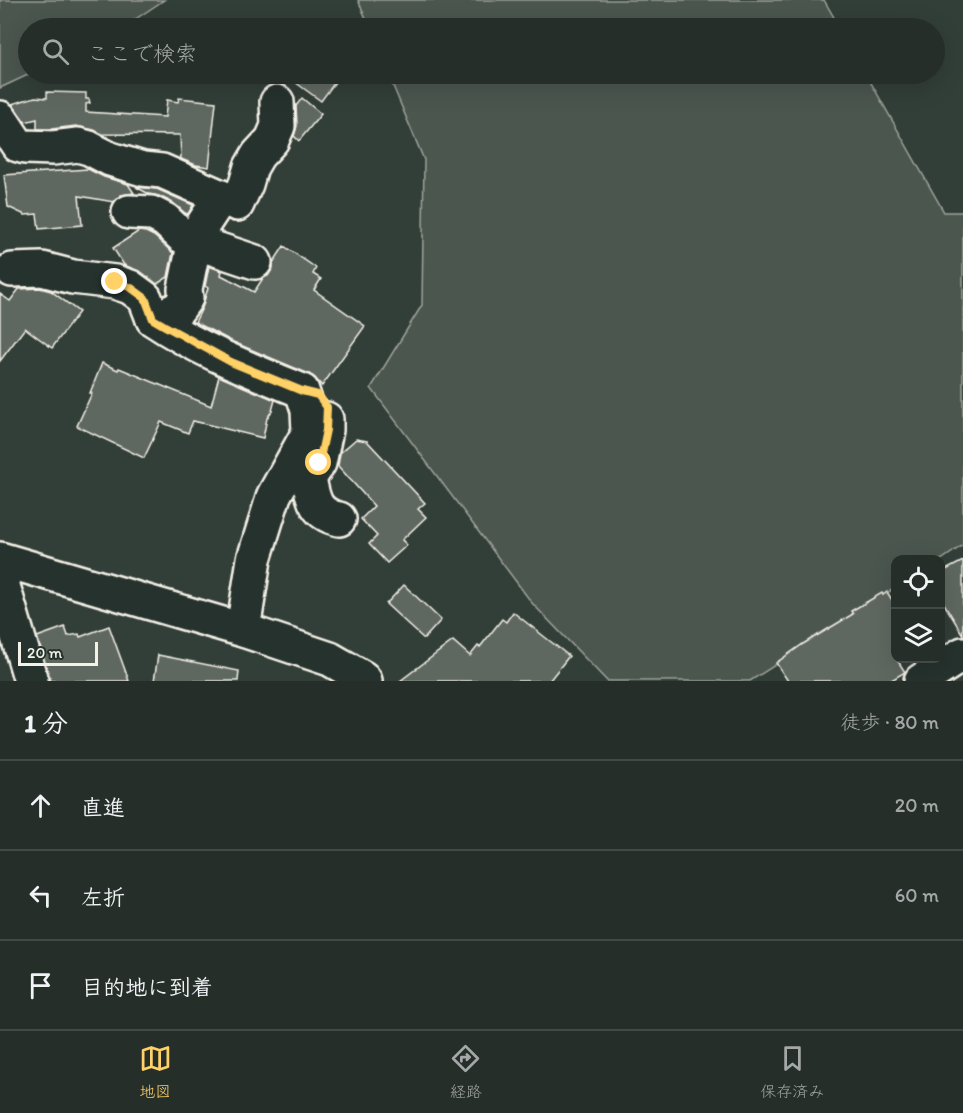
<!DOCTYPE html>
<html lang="ja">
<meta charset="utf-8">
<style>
:root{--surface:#262e2a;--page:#2e3632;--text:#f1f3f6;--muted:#a4a8a8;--line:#424a47;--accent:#ffd166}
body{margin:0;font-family:Itim,"Klee One",sans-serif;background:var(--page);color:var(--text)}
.controls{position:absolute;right:18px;bottom:18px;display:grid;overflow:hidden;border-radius:12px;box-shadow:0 6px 24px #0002}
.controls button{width:54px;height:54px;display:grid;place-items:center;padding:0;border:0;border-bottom:2px solid var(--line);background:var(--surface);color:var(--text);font:30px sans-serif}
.scale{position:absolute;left:18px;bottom:15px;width:80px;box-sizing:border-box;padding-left:6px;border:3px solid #f4f1e8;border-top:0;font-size:16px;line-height:21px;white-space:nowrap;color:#f4f1e8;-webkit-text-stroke:4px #26332d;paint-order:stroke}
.stop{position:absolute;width:18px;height:18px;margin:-14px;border:4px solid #ffd166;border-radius:50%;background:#fff}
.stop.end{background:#ffd166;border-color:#fff;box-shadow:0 2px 6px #0008}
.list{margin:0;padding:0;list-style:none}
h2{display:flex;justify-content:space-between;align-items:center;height:78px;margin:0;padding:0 24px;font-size:26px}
h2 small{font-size:20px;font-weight:400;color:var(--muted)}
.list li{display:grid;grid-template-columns:39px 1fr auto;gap:18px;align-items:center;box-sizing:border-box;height:90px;padding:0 24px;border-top:2px solid var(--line)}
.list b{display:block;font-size:22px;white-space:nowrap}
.list em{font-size:20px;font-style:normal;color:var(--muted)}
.icon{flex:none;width:33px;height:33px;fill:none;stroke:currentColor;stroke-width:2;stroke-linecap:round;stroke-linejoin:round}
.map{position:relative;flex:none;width:963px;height:681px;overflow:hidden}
.search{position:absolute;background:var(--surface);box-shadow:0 6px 24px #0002;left:18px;right:18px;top:18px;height:66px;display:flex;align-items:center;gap:15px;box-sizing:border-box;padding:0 21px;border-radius:33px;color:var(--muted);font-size:22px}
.sheet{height:348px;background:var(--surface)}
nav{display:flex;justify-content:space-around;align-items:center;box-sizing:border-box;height:84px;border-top:2px solid var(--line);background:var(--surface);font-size:16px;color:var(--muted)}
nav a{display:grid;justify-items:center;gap:3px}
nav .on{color:var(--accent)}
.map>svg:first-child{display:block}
.green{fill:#4c564f;stroke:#a0a49c;stroke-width:1.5}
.building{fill:#5f6861;stroke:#f4f1e8;stroke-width:1.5}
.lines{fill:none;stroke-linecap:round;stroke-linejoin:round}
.minor-casing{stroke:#f4f1e8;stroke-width:38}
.minor{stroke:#26332d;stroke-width:33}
.route{stroke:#ffd166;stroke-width:8}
</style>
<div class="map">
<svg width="963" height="681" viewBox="0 0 963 681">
<rect width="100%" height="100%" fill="#323e38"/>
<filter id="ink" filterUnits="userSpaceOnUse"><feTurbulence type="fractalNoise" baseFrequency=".0167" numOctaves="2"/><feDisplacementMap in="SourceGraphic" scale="12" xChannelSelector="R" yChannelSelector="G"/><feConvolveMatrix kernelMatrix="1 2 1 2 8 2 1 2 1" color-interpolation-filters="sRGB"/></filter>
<g filter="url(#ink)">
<g class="green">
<polygon points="0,0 164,0 122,28 28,28 30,74 0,88"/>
<polygon points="358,0 824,0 840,28 370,28"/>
<polygon points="388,74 866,74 944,212 963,212 963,545 941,560 896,560 895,588 750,681 607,681 532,603 371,388 422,305 424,160"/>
</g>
<g class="building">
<polygon points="284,74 341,74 321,101"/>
<polygon points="47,92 86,93 86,99 89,99 90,103 86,104 86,112 165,117 167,100 178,102 179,98 216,102 209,167 196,165 181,159 180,135 102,134 94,130 76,126 52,129 37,129 37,119 25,122 12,104 35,97 47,98"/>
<polygon points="302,98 321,114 299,141 294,136 297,126 296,106"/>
<polygon points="88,169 104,177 128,184 134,193 121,195 114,202 79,196 82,225 39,229 37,214 25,215 8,207 4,175"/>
<polygon points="136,187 157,189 193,205 188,214 185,213 173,203 159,196 149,194"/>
<polygon points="139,231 146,232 154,236 173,253 168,277 157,284 141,272 124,265 113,248"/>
<polygon points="284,246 316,268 313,274 321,279 314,290 365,326 322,386 315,378 309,374 233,342 195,322 202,308 208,288 205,286 209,266 222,271 221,275 254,292 263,278 268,276 273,268 273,263"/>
<polygon points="40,288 51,291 79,312 52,348 25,328 0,361 0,294 10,301 19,289"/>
<polygon points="102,363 118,370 119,368 211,406 219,376 275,400 272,411 267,418 263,438 193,421 188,433 161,422 144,458 77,426 92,393 90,393"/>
<polygon points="356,439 367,441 425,503 418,509 426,517 402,540 407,545 387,563 369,544 377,536 361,519 374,506 338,466 340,453"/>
<polygon points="963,561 963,635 940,597 940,573"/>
<polygon points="404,585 441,620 424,639 386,604"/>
<polygon points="887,592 896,606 896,658 905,672 890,681 788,681 776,663 803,644 853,614 851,611 882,593 883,595"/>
<polygon points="513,612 569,656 549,681 400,681 453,641 470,656 478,646 480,647 502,619 506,622"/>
<polygon points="109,626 129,681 51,681 37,637 65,627 68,636 79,634 80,637"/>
<polygon points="158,655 239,671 238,681 154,681"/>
</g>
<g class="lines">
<defs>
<g id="minor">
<polyline points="0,118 18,145 25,147 53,148 78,145 89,148 110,159 143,169 162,171 237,204 246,184 251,167 258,155 272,140 278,126 277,102"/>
<path d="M221,197l-25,38 -11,54 1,9 -8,11 -25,10c46,31 98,51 149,72l6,19 1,22 -35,63 -20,64 -11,71"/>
<polyline points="129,212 151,213 165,220 182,236 195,242 255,262"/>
<polyline points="12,270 42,269 73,277 115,282 130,287 145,298 153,319"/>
<path d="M326,419v11l-7,33 -10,15c4,21 6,36 30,41"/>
<polyline points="0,559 243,630 330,659 363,678 365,681"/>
<polyline points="0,576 31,681"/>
<polyline points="921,681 963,654"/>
</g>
</defs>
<use href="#minor" class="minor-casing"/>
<use href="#minor" class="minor"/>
</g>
</g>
<g class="lines" filter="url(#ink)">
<polyline class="route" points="115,282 130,287 145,298 153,319 165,326 231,362 302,391 318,395 327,407 326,430 319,463"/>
</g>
</svg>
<div class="controls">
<button><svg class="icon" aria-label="locate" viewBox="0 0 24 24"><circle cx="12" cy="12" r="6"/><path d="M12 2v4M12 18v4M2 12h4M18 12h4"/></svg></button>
<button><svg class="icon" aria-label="layers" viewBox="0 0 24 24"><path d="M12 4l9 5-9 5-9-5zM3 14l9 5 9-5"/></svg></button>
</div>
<div class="scale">20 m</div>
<div class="stop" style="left:319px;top:463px"></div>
<div class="stop end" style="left:115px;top:282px"></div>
<div class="search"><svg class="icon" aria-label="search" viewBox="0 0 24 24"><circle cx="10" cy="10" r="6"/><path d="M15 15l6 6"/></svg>ここで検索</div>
</div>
<section class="sheet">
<h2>1 分<small>徒歩 · 80 m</small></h2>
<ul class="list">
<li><svg class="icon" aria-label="ahead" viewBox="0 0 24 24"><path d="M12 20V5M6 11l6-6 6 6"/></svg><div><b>直進</b></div><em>20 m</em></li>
<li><svg class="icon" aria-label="left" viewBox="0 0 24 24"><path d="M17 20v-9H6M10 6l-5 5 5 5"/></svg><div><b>左折</b></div><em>60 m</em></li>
<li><svg class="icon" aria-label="arrive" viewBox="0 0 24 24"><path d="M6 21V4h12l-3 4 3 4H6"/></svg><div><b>目的地に到着</b></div></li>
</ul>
</section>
<nav>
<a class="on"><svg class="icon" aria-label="map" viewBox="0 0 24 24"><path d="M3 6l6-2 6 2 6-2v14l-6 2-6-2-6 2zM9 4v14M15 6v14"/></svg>地図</a>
<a><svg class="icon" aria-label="directions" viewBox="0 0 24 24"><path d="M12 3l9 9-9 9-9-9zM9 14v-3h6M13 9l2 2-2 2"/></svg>経路</a>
<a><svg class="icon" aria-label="saved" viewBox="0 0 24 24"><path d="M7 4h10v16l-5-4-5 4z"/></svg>保存済み</a>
</nav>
